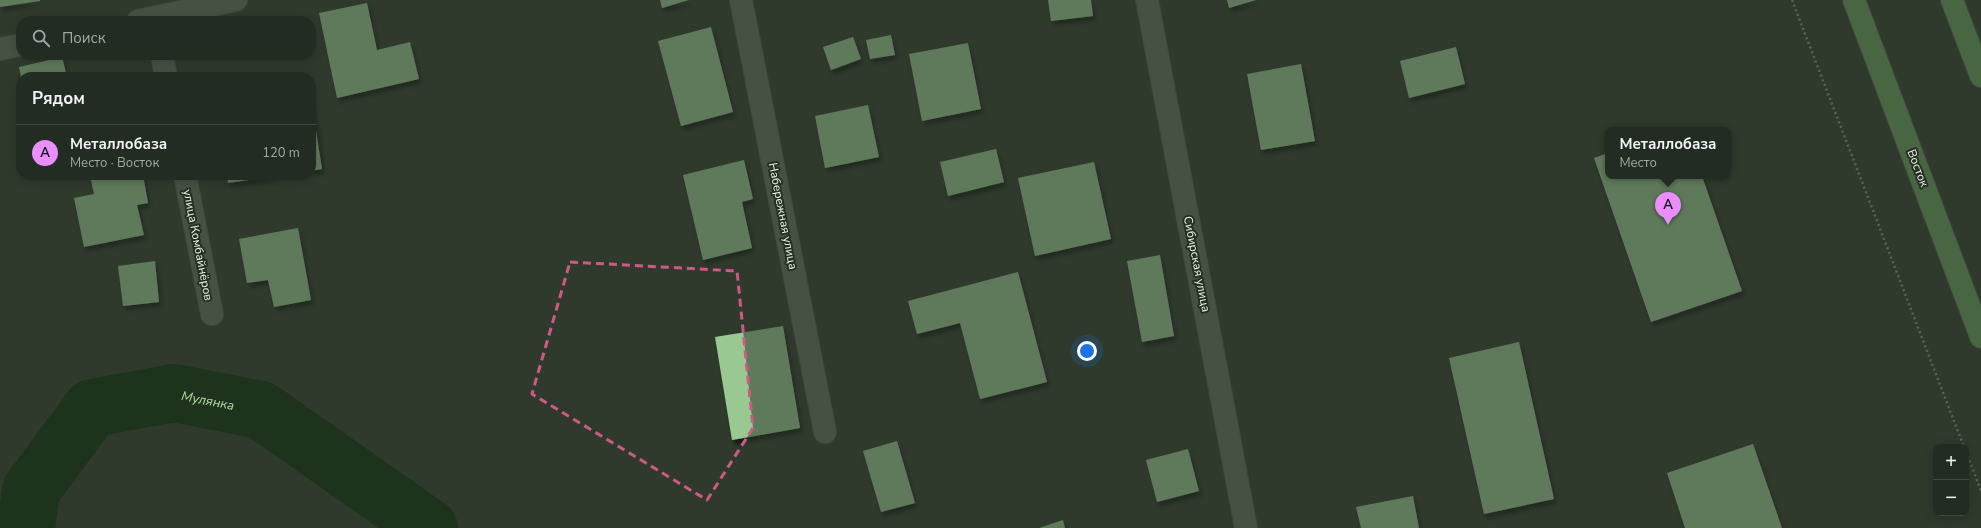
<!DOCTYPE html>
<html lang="ru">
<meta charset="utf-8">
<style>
:root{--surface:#232c22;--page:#2b342a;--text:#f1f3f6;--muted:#a3a7a5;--line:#404840;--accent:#ea8dfd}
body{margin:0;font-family:"Nunito Sans",sans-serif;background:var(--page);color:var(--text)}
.controls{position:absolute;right:12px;bottom:12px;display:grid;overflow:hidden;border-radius:8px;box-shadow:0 2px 10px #0003}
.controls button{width:36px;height:36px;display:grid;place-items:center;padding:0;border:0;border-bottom:1px solid var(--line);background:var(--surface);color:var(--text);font:20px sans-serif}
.you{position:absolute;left:1087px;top:351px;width:14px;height:14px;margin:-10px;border:3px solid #fff;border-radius:50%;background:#1a73e8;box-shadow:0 0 0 6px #1a73e833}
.badge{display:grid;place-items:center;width:26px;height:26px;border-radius:50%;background:var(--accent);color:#111;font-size:13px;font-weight:700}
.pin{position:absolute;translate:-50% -33px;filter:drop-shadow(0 1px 2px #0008)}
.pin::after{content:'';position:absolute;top:21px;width:14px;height:12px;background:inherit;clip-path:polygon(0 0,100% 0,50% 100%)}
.popup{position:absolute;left:1605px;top:127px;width:126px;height:52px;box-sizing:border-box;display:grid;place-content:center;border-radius:8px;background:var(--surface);filter:drop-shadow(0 1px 3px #0005);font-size:13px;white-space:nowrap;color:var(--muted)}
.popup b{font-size:15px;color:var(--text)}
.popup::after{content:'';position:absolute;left:50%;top:100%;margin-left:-8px;border:8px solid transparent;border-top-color:var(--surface)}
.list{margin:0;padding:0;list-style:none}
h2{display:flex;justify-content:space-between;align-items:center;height:52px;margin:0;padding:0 16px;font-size:17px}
h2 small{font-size:13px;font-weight:400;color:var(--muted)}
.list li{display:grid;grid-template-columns:26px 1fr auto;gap:12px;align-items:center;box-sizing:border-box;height:56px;padding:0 16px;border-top:1px solid var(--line)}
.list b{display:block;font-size:15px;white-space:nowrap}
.list p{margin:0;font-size:13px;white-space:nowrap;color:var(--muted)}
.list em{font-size:13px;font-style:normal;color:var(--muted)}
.icon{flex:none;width:22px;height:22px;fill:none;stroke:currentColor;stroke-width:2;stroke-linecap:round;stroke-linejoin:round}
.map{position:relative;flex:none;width:1981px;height:528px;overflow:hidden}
.search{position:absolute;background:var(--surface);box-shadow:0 2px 10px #0003;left:16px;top:16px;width:300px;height:44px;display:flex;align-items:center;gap:10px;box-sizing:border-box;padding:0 14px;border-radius:16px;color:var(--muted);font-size:15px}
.panel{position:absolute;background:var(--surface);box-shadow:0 2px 10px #0003;left:16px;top:72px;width:300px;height:108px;border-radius:16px}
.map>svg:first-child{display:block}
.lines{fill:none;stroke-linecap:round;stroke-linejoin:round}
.river{stroke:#0a2a05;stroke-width:58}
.building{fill:#9ac891;filter:url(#shadow)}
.street-casing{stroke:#4e574c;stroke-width:24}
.highway-casing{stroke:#4e574c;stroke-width:24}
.path{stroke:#899387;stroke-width:2.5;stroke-dasharray:2 3;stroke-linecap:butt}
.street{stroke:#626e60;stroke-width:22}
.highway{stroke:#669b5c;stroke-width:22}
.marked{fill:none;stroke:#ce5986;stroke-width:3;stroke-dasharray:8 5;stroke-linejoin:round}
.labels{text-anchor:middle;stroke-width:4;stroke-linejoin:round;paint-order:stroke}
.street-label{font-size:12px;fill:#ebf2e9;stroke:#253023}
.water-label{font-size:13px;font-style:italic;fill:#a3e397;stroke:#253023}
</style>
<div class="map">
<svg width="1981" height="528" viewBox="0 0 1981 528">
<defs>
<filter id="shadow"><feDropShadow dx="2.5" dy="4.5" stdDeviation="2" flood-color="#0009"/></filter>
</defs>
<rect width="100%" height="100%" fill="#2f3a2d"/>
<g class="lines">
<polyline class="river" points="26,528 31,490 92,408 174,393 261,410 429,528"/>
</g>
<g class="building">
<polygon points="0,0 40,0 40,1 0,7"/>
<polygon points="660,0 689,0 662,8"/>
<polygon points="1048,0 1091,0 1093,16 1051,21"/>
<polygon points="1227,0 1256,0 1229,8"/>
<polygon points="367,3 377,50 410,42 419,79 337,98 319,13"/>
<polygon points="711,27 733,112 681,126 658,41"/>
<polygon points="891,35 895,55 870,59 866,40"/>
<polygon points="853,37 861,59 831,70 823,47"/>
<polygon points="968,43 981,109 922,121 909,54"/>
<polygon points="1456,47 1465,84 1409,98 1400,61"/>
<polygon points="62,57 67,77 21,77 19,67"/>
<polygon points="1301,64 1315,141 1261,150 1247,74"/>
<polygon points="311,99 322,169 311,171"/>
<polygon points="868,105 879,157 825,168 815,116"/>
<polygon points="996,149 1004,182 948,196 940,162"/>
<polygon points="1608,153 1608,176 1702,176 1742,291 1651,322 1594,158"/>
<polygon points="744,160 753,199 742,202 752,248 703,260 683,175"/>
<polygon points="1094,162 1111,239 1035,256 1018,178"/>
<polygon points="95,175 143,175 148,203 137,205 144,235 84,247 74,198 94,194 90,176"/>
<polygon points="227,175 277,175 277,176 228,183"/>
<polygon points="298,228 311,300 274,307 268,280 247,283 239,239"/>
<polygon points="1160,255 1174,336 1142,342 1127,261"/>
<polygon points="155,261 159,302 123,306 118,266"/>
<polygon points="1018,272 1047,382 980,399 960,323 917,334 908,301"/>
<polygon points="783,326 800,428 732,440 715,337"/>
<polygon points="1519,342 1554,499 1484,514 1449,358"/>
<polygon points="897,441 915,503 881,512 863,451"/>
<polygon points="1753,444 1782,528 1685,528 1667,473"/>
<polygon points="1188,449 1199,491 1157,502 1146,460"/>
<polygon points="1413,496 1419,528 1361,528 1356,507"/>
<polygon points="1063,520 1065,528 1039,528"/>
</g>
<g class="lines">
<defs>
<g id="street">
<polyline points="741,0 825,432"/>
<polyline points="1147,0 1246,528"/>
<polyline points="138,21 236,0"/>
<polyline points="0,49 21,45"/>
<polyline points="162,55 166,77"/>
<polyline points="185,175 212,314"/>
</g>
<g id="highway">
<polyline points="1854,0 1981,337"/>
<polyline points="1952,0 1981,76"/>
</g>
</defs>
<use href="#street" class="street-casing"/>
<use href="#highway" class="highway-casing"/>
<g class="path">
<polyline points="1792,0 1964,447"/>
<polyline points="1966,451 1981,491"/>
</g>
<use href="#street" class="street"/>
<use href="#highway" class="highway"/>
</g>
<path d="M0 0H1981V528H0ZM570,262l167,9 16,157 -46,72 -175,-106z" fill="#2f3a2d" fill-opacity=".55" fill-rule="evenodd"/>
<path class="marked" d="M570,262l167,9 16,157 -46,72 -175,-106z"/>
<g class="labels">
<g class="street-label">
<text transform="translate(1918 168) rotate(69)" y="4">Восток</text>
<text transform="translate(783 216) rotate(79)" y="4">Набережная улица</text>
<text transform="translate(198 245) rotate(79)" y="4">улица Комбайнёров</text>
<text transform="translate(1197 264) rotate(79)" y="4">Сибирская улица</text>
</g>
<g class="water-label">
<text transform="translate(208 400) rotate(11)" y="5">Мулянка</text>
</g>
</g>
</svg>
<div class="controls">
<button>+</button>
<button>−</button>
</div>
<div class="you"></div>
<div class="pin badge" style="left:1668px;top:225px">A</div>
<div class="popup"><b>Металлобаза</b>Место</div>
<div class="search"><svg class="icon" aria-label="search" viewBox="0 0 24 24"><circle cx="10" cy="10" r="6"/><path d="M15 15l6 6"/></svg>Поиск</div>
<section class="panel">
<h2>Рядом<small></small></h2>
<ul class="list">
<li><span class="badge">A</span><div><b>Металлобаза</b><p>Место · Восток</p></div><em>120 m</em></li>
</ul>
</section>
</div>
